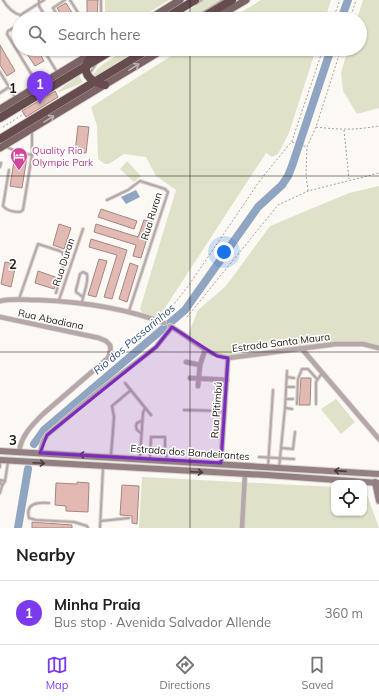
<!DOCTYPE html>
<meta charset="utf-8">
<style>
:root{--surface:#fff;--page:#f2f2f2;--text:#202124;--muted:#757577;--line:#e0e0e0;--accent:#7c3aed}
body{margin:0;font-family:Mulish,sans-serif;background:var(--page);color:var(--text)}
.controls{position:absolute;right:12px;bottom:12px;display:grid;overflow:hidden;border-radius:8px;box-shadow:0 1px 3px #0004}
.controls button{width:36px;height:36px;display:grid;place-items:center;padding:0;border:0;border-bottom:1px solid var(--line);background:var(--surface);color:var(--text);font:20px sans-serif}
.you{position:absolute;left:224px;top:252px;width:14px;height:14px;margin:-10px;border:3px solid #fff;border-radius:50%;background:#1a73e8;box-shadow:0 0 0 6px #1a73e833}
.badge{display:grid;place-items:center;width:26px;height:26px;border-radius:50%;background:var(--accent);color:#fff;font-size:13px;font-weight:700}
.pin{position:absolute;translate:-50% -33px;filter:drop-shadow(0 1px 2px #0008)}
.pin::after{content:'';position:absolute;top:21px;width:14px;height:12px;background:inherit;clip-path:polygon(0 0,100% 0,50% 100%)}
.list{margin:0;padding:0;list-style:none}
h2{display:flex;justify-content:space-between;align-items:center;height:52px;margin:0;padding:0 16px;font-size:17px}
h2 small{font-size:13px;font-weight:400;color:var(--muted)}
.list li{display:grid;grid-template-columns:26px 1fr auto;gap:12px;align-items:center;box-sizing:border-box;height:64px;padding:0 16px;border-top:1px solid var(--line)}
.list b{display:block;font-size:15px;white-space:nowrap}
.list p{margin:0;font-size:13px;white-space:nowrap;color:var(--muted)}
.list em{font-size:13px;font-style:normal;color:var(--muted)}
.icon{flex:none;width:22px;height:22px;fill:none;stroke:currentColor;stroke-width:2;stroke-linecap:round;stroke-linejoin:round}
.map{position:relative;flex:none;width:379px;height:528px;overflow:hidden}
.search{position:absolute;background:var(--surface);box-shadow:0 1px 3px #0004;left:12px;right:12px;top:12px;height:44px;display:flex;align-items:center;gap:10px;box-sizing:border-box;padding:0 14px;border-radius:22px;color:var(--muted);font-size:15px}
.sheet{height:116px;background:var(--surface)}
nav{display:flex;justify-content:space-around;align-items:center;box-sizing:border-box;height:56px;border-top:1px solid var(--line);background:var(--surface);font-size:11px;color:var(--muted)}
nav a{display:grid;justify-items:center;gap:2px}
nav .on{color:var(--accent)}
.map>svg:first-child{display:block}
.green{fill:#dfe1c9}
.water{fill:#90a5c1}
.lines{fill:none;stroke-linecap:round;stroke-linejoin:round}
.river{stroke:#90a5c1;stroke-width:8}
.building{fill:#e2bab3;stroke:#a38681}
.lane-casing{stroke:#d9d5d0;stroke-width:4}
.street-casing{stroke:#d9d5d0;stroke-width:6}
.secondary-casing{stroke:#d9d5d0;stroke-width:8}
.primary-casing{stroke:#d9d5d0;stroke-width:9}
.highway-casing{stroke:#d9d5d0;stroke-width:10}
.path{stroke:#a39e98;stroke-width:1;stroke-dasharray:2 2;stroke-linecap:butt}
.lane{stroke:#b6a7a8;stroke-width:2}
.street{stroke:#b6a7a8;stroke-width:4.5}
.secondary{stroke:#948081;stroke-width:6}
.primary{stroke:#7c6465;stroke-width:7}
.highway{stroke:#674c4e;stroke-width:8}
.oneway{stroke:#beb2b2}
.oneway2{stroke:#493e39}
.marked{fill:#7b2cbf;fill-opacity:0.2;stroke:#7b2cbf;stroke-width:3;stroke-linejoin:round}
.grid{fill:none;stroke:#211a12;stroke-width:1;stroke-opacity:0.55}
.labels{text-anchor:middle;stroke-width:3;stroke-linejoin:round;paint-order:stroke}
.hotel-label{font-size:10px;fill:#b23c85;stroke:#fff;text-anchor:start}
.street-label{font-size:10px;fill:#211a12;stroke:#fff}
.water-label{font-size:11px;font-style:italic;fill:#32517a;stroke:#fff}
.grid-label{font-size:13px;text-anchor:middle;font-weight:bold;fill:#211a12;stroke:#fff;stroke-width:3;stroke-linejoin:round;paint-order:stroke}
</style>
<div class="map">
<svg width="379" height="528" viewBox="0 0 379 528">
<rect width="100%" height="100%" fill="#fcf9f4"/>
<g class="green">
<polygon points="105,0 169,0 138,19 105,19"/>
<polygon points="205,0 219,0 188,19 174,19"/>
<polygon points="261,0 331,0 325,19 230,19"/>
<polygon points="363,0 379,0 379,108 357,114 343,91 341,73 348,49 360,49 360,19 357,19"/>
<path d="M129,49h10l-47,29c5,-14 25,-22 37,-29z"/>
<polygon points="182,49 316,49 289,133 278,154 272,157 266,153 159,317 155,319 143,314 140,309 176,190 156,176 146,157 124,154 109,164 105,164 98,159 97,126 91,107"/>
<polygon points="79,75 83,82 75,86 59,92 58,91"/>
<polygon points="127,161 141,176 134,182 120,169"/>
<path d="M379,186v161l-20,-5 -83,9 -4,-6c-10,2 -14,7 -23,10 -23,8 -44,-7 -61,-20l10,-25 28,-24 44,-60 79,-33z"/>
<polygon points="336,399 355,422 341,434 321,409"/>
<polygon points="142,477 334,487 334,513 364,513 365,489 379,528 139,528"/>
</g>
<polygon class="water" points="136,190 140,197 126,204 121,197"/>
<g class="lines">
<g class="river">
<polyline points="341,19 348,0"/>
<polyline points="34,444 44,430 185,310 258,207 282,185 288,176 292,166 331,49"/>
<polyline points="18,528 28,469"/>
</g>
</g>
<g class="building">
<polygon points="87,0 98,0 97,19 87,19"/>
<polygon points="66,3 76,19 64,19 57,8"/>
<polygon points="0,45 15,71 7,76 0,65"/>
<polygon points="24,49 37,49 44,61 35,66"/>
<polygon points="55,91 58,97 26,117 22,111"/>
<polygon points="78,126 89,127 86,153 75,152"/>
<polygon points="15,155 27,157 22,188 10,186"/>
<polygon points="101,209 137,221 134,229 98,217"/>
<polygon points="144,220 152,222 141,258 133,256 136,245 94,232 96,224 138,237"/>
<polygon points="59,224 71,228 64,249 53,245"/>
<polygon points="91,239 127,250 112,299 104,297 117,255 89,247"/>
<polygon points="99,259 107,261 96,297 88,295"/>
<polygon points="5,262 16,264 11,287 1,284"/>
<polygon points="130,263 138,266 127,302 119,299"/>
<polygon points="38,271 58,278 54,289 35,283"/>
<polygon points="301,378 311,378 310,405 299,405"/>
<polygon points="77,482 89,483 88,512 66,511 66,506 55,505 56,483 77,484"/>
<polygon points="122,485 139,486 137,524 132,523 132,516 120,515"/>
<polygon points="32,522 72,525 72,528 32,528"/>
</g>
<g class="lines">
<defs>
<g id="lane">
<path d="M3,0c4,7 11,14 18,15"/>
<polyline points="39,0 39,6 47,19"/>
<polyline points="70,0 82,19"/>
<polyline points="196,4 202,0"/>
<polyline points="23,19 21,17 22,14 44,0"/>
<polyline points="59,19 53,8 65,0"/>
<polyline points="101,19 101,0"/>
<polyline points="192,19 223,0"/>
<polyline points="19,25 8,31 7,34 38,85"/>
<polyline points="43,49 57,72"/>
<polyline points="77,49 82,58"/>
<polyline points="54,54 62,49"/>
<polyline points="0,72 9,87"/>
<polyline points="90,73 96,64"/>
<polyline points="0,93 9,87 15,97"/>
<polyline points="7,147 17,152 32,155"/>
<polyline points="0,167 1,163"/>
<path d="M9,170l-6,36c4,5 12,6 17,6l3,-2 9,-55v-25"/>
<polyline points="107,200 128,190 140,181 165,189 168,192 129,311"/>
<polyline points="19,299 38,244 60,251 63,253 64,263 56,293"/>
<polyline points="59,300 83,229"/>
<path d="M82,303c1,-9 7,-20 5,-29l-4,-2 -3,2 -4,16v2l7,5"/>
<polyline points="287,377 294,378"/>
<polyline points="125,383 151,415"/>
<polyline points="287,387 294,387"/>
<polyline points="286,399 293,399"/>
<polyline points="297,404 298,379 302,369 308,369 317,379"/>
<polyline points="316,404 316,382 322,373"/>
<polyline points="286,408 292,409"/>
<polyline points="184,410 223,411"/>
<polyline points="141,433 137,430 136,426 137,423 141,421"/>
<polyline points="281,448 293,449 295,432"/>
<polyline points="111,456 114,417 112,406 131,390"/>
<polyline points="140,457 143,413 145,408"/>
<polyline points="259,457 294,459"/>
<polyline points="150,458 151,437 165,437 165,451 167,459"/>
<polyline points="0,467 0,462"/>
<polyline points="268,467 273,390"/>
<polyline points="279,468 285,408 287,371"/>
<polyline points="0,480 5,481"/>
<polyline points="0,481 2,486"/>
<polyline points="0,493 2,486 5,481 8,462"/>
<path d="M49,503c-11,-1 -24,0 -20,15l7,2 38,2 13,4 1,2"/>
<polyline points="101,521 129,518"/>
<polyline points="100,528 103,468"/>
</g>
<g id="street">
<path d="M0,301c13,-3 26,-1 40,-1 42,2 85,8 124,23"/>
<path d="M0,317l99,21 7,3 4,4c1,5 1,8 -2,13l-65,56c-11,11 -22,22 -24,38"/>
<path d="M170,326c20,11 35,28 58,32l108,-14h27l16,4"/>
<polyline points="302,349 379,439"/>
<polyline points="186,362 200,365 198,386"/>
<polyline points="200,365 205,350"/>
<polyline points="190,378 227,380"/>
<polyline points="40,453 43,441 47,435 90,398 156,347 172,327"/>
<polyline points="221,463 228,358"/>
<polyline points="242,528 245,474"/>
</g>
<g id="secondary">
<polyline points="0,451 379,474"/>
<polyline points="0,460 267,475 379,483"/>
<polyline points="375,482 379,501"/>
</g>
<g id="primary">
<polyline points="149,19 180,0"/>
<polyline points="214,19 246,0"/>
<polyline points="0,109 94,52"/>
<polyline points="0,148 164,49"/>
</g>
<g id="highway">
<polyline points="164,19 195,0"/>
<polyline points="200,19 232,0"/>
<path d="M97,50c-3,5 -8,8 -10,13 -5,13 7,20 18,22"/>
<polyline points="0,118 114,49"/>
<polyline points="0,139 149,49"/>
</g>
</defs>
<use href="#lane" class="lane-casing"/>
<use href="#street" class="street-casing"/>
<use href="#secondary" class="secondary-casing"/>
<use href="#primary" class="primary-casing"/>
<use href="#highway" class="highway-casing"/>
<g class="path">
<polyline points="333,19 340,0"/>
<polyline points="350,19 356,0"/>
<polyline points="3,127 27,112"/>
<path d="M316,127c25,3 39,3 63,-1"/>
<polyline points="344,130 349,179"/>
<polyline points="292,142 307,147"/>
<polyline points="308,191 306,175 307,147 316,127 341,49"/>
<polyline points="167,313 189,285 261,179 292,141 323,49"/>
<polyline points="187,317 278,205 308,191 379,173"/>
</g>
<use href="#lane" class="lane"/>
<use href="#street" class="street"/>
<use href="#secondary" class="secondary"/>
<use href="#primary" class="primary"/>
<use href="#highway" class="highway"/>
</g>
<defs><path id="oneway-shaft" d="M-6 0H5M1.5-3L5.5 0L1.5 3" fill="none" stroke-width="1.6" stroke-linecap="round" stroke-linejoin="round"/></defs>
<g class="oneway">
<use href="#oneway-shaft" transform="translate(134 67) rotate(-31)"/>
<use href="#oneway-shaft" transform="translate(49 119) rotate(-32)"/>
</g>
<g class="oneway2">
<use href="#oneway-shaft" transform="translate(85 455) rotate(-177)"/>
<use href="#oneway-shaft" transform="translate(39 463) rotate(3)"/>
<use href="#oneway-shaft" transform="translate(340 471) rotate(-176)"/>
<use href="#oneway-shaft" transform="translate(197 472) rotate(3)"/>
</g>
<path class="marked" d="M172,327l45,29 11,2 -7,105 -181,-10 7,-18 109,-88z"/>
<path class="grid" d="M190,0v19M190,49v479M0,176h379M0,352h379"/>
<defs>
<symbol id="hotel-pin" viewBox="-11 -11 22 30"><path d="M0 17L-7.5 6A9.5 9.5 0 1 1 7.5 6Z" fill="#d1479c" stroke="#fff"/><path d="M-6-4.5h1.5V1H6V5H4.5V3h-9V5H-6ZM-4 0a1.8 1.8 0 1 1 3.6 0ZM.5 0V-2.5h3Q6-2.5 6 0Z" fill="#fff"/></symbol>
</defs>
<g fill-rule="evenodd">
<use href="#hotel-pin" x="9" y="146" width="20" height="27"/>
</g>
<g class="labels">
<g class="hotel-label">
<text x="32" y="154">Quality Rio<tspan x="32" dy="12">Olympic Park</tspan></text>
</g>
<g class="street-label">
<text transform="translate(151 216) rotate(-73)" y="4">Rua Ruran</text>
<text transform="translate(63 262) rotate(-72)" y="4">Rua Duran</text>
<text transform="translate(51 319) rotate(12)" y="4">Rua Abadiana</text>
<text transform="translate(281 342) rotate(-7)" y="4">Estrada Santa Maura</text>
<text transform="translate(216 410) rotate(-86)" y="4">Rua Pitimbú</text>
<text transform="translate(190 452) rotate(4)" y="4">Estrada dos Bandeirantes</text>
</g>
<g class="water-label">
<text transform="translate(134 339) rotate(-40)" y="4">Rio dos Passarinhos</text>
</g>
</g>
<g class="grid-label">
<text x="13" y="93">1</text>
<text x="13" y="269">2</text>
<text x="13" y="445">3</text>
</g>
</svg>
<div class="controls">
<button><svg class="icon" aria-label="locate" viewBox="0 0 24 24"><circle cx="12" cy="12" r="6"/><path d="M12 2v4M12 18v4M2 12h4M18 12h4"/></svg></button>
</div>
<div class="you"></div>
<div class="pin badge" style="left:40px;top:104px">1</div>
<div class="search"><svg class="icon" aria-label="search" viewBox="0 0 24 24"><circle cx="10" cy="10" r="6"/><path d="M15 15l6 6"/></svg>Search here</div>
</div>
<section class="sheet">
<h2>Nearby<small></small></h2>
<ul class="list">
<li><span class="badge">1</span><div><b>Minha Praia</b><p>Bus stop · Avenida Salvador Allende</p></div><em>360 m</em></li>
</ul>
</section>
<nav>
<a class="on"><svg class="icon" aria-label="map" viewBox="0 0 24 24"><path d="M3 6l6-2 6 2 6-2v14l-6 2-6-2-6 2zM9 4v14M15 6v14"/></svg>Map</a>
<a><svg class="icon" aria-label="directions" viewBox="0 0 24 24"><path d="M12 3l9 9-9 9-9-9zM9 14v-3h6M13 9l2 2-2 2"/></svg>Directions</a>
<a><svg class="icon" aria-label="saved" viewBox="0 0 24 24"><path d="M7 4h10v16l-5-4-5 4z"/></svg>Saved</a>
</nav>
